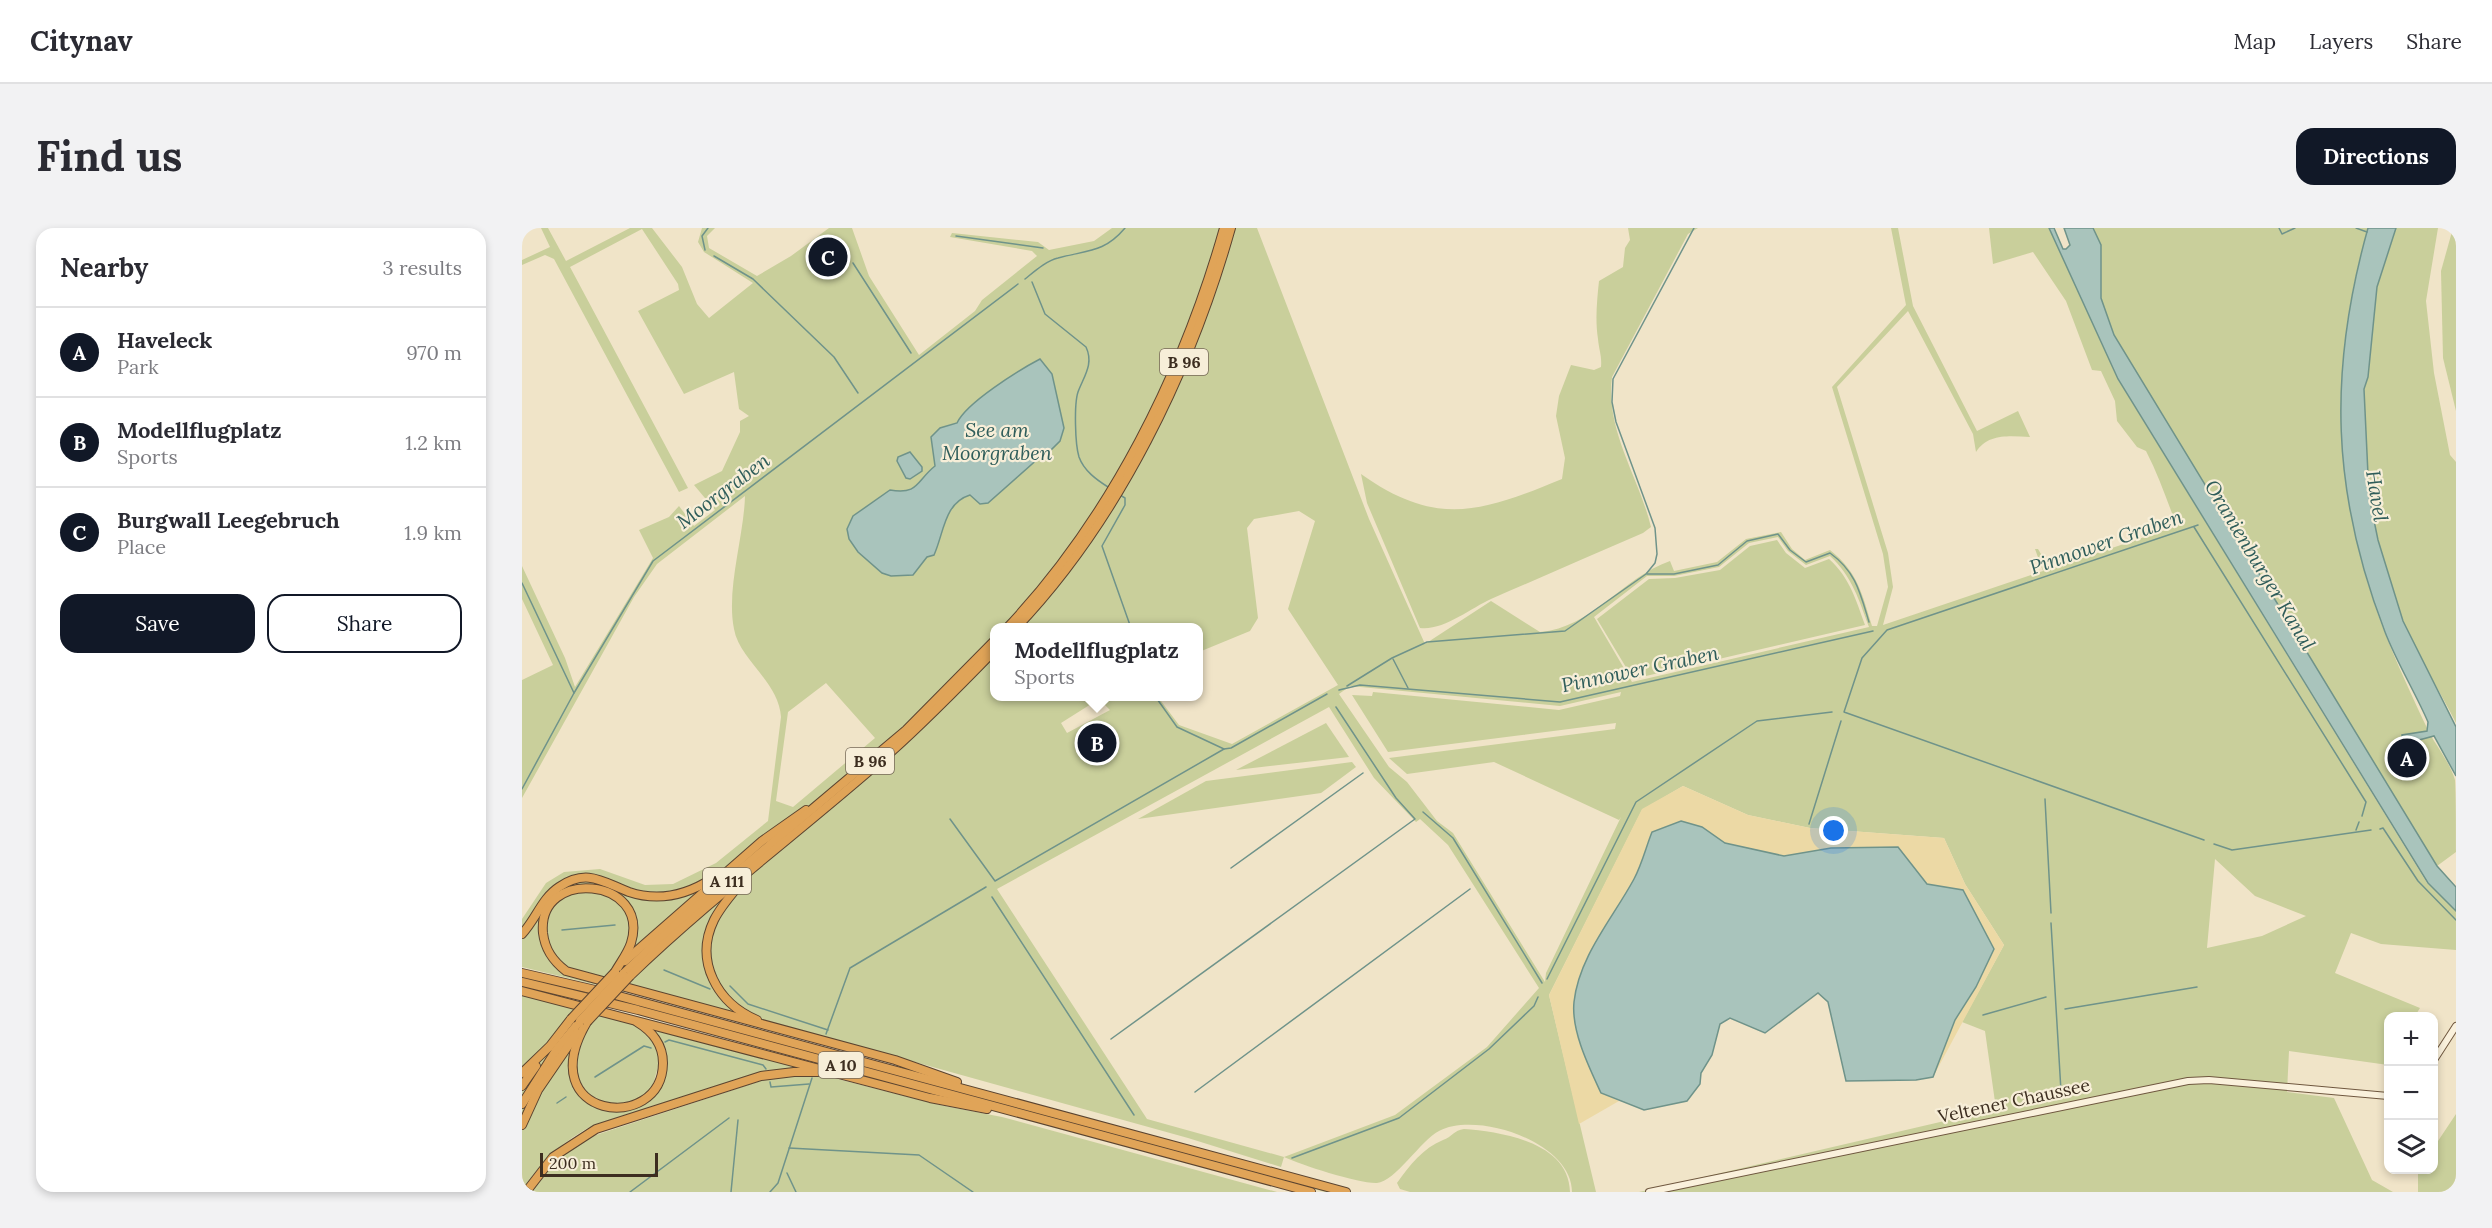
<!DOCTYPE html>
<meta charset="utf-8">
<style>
:root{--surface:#fff;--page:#f2f2f3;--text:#2b2b33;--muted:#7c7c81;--line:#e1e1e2;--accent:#111827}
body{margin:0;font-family:Lora,serif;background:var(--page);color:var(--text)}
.controls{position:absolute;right:18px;bottom:18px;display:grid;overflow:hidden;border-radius:12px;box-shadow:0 3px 9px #0003}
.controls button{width:54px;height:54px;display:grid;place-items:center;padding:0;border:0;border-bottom:2px solid var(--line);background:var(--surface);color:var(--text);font:30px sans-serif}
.scale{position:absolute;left:18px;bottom:15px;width:118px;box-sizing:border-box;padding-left:6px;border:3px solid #3d2e20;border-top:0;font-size:16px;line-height:21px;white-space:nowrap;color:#3d2e20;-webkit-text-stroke:4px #f7eed8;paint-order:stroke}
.you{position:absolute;left:1312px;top:603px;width:21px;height:21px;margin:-15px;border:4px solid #fff;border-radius:50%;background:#1a73e8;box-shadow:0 0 0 9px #1a73e833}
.badge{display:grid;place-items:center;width:39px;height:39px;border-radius:50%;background:var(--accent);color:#fff;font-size:20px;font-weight:700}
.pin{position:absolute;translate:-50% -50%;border:3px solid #fff;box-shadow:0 2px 6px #0006}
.popup{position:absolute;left:468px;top:395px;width:213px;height:78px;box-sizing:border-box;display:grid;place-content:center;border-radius:12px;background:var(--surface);filter:drop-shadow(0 2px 4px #0005);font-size:20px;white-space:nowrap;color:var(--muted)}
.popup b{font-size:22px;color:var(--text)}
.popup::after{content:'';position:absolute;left:50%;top:100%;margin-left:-12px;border:12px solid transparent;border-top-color:var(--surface)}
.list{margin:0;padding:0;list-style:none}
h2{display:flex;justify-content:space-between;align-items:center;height:78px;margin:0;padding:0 24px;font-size:26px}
h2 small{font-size:20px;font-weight:400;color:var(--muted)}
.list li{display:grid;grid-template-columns:39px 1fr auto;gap:18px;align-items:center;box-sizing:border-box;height:90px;padding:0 24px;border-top:2px solid var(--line)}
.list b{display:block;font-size:22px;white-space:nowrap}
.list p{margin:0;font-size:20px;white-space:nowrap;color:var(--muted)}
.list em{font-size:20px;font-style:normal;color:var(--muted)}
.actions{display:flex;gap:12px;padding:18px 24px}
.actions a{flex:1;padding:14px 0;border:2px solid var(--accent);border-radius:18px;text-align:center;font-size:21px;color:var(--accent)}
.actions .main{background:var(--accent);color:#fff}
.icon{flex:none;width:33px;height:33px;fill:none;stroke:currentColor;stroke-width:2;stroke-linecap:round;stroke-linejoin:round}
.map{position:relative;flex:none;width:1934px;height:964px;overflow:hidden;border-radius:18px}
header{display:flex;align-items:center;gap:36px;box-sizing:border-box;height:84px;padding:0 30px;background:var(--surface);border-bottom:2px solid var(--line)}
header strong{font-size:28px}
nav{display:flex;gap:33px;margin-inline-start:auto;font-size:21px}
.intro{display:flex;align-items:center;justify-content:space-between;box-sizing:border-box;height:144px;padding:0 36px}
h1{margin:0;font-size:42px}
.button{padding:15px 27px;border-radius:18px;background:var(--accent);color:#fff;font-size:21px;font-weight:700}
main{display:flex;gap:36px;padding:0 36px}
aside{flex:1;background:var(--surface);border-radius:18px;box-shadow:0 3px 9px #0003}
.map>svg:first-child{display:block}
.green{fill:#c9cf9b;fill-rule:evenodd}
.sand{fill:#ecd9a5}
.water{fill:#a9c4bc;stroke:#6f938a;stroke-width:1.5}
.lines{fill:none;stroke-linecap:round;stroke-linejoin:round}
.stream{stroke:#6f938a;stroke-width:1.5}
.secondary-casing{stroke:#6f573f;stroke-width:8}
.highway-casing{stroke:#5b4430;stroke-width:10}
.secondary{stroke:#faf1dc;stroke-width:6}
.highway{stroke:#e0a458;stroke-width:8}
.highway-bridge-casing{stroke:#5b4430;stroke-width:10;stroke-linecap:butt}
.highway-bridge{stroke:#e0a458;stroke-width:8}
.labels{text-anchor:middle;stroke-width:4.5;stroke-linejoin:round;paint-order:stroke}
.shield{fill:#f7eed8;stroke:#756857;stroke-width:1.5}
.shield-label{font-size:16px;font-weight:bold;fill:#3d2e20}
.street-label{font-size:18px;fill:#3d2e20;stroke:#f7eed8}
.water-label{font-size:20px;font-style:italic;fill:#2f5d5a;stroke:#f7eed8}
</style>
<header>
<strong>Citynav</strong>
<nav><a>Map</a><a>Layers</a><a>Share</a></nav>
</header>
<div class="intro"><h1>Find us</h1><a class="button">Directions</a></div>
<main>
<aside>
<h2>Nearby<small>3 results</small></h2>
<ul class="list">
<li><span class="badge">A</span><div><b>Haveleck</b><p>Park</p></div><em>970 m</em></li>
<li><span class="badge">B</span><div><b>Modellflugplatz</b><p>Sports</p></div><em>1.2 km</em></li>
<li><span class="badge">C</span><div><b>Burgwall Leegebruch</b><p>Place</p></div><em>1.9 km</em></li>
</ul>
<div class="actions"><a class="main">Save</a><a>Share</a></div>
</aside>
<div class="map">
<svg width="1934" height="964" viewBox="0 0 1934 964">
<rect width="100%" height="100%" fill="#f0e4c8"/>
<g class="green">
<path d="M19,0h7l18,33 64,-33h22l30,39 15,37 12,14 44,-35 -49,-31 -6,-10 4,-14h13l-8,8 2,12 48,28 34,-20 38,-28h23l17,48 50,79 56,-44 7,-11 55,-44 -5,-5 -82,-14 2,-4 86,9 11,8 45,-9 18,-13h145l112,291 56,125 66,-43 49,31c52,-4 83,-55 130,-71l4,10 43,-9 29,-23 35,-7 11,17 13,11 25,-10c28,22 32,44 42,76h5l11,-39 -5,-33 -51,-167 74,-82 -15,-77h7l15,78 64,125 41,-20 12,26c-20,-1 -42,-4 -54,15l-3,-18 -65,-123 -71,76 51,166 5,34 -10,38 160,-54 -8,-22h3l12,20 127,-43c-10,-25 -18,-50 -31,-75l-9,-4 -20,-26 -2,-20 -14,-30 -9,-1 -26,-69 -33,-49 -40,12 -4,-36h60l70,153 308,502 29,28v39l-75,-6 -30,-11 -16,40 85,35 -5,8h-27v49l-99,-14 -2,41 47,6 38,82 21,12h-754l357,-83 -11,-78 -23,-9 42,-77 -39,-61 -21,-46 -134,-10 -62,-13 -65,-29 -41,24 -93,185 47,197h-24c0,-50 -95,-81 -133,-61 -18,9 -44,51 -62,52 -17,1 -76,-18 -93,-26l-3,10 -93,-29 -428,-119c-41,-20 -66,-58 -41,-103 9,-16 23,-27 33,-40 -57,42 -69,106 -1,144l-126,-34 9,-9 -22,-6 -12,12 310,85 -284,-76 -104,-25v-48l24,-36 18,-11 36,-3 45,16 28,-1 43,-21 52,-42 13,-104c-2,-35 -42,-58 -47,-88 -8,-40 10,-93 11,-133l-88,68 -23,33 -112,201v-118l31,-15 -31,-66v-33l43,92 10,29 78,-129 -14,-28 30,-13 10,-11 15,20 21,-16 -21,-25 28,-14 18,-39v-11l9,-5 -10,-7 -5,-37 -50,22 -46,-83 41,-21 -1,-6 -36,-55 -72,38 118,221 -9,4 -125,-233 -9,-4 -23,10v-5l28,-13zM518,131l12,15 12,54 -4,13 -15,14 1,2h-6l-52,46 -8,1 -10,-9c-26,8 -26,38 -36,60l-7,2 -14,18 -22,1 -9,-3 -24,-21 -9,-13 -2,-10 6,-13 37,-26c29,5 26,-9 45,-24l-4,-29 9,-9 17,-5c9,-20 62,-52 83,-64zM388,224l12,15v4l-12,8 -4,-1 -9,-17 2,-4zM777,283l16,10 -27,88 50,76 -106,59 -53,-19 -21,-28 -163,-1v-68h204v24l51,-21 8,-13 -11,-90 7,-9zM1256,309l10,14 18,14 24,-9c22,20 29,44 39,71l-237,55 -38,-65 53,-41h27l45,-9 30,-24zM304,455l49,55 -82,69 -17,-6 12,-89zM828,458l210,20 61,-14 -1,4 -61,14 -186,-18 -1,4 -20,-1 36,57 228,-29 -1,6 -226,29 18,16 87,-12 125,58 2,-3 -75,156 -1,9 -92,-149 -16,-12 -30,-39 -18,-15 -50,-73zM577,471l11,11 -43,23 -6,-10zM807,479l45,71 42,44 4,-3 28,26 91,143 -52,59 -92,68 -111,42 -137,-38 -150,-230zM1693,631l40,37 51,20 -44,20 -55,12z"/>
<path d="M1106,0h70l-10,6 -76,143c-7,53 27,100 39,150l-8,6c-51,22 -101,44 -152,66 -20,9 -48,32 -71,29l-53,-125 -6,-29c76,54 121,38 201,5l3,-21 -9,-42 3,-20 12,-31 23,5 7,-3c1,-11 -2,-17 -3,-28 -3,-19 -1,-39 1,-58l24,-14 2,-19 5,-8z"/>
<path d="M1571,0h275c-40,139 -36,264 15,400 13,34 29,68 44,100 8,17 23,34 28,52 1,14 1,55 1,72l-19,14 -323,-531 -13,-37v-53z"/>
<path d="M1874,0h42l-12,73 8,72 16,82 6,7v261c-16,-32 -36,-63 -51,-97 -32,-73 -43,-157 -41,-237l4,-12 9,-90z"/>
<polygon points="1931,0 1934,0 1934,183 1921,130 1919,43"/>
<path d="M1255,312l9,13 19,15 24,-9c21,19 27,41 36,66l-232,54 -36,-60 52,-40 26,-1 45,-8 30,-24z"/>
<polygon points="804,495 827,529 714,542"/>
<polygon points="830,534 834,539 799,565 616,591 684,553"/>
<polygon points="0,748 66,763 812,964 803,964 100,775 0,751"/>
<path d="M0,767l55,12 -6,8 25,4 5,-6 35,12 18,16 6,19 -8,28 -19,15 -25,2 -20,-10 -13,-23 5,-32 -8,7c-14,43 35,81 73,55 9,-6 15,-27 20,-37l-17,-38 161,41 -44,4 -177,56c-28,16 -49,35 -66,64z"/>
<path d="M296,846l122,31 62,12 275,75h-745c13,-26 36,-42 61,-56l176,-58z"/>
<polygon points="1934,886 1934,964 1896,964 1896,943 1912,942 1912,919"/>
<path d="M942,901c38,3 105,13 106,63h-160l-10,-3 -3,-6c13,-18 26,-35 46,-43 9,-3 11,-10 21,-11z"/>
</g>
<polygon class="sand" points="1161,558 1226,587 1288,600 1422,610 1443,656 1482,717 1411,849 1433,792 1454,759 1441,662 1405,656 1376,619 1309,620 1262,628 1203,615 1180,599 1130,604 1114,648 1068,724 1065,735 1057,808 1079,865 1097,873 1057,896 1027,767 1120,581"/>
<g class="water">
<polygon points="1527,0 1532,0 1541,21 1544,21 1548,17 1542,0 1571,0 1579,17 1579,70 1592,107 1915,638 1934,659 1934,683 1906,655 1596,151"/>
<path d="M1846,0h28l-19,59 -9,90 -4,12 5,107 9,44 25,81 53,106v49l-22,-40 -26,7 -6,-3v-5l25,-4 1,-9c-13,-30 -31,-59 -43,-90 -54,-140 -57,-261 -17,-404z"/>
<path d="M518,131l12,15 12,54 -4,13 -14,14 1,2h-7l-52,46 -8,1 -10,-9c-26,8 -26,38 -36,60l-7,2 -14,18 -22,1 -9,-3 -24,-21 -9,-13 -2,-10 6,-13 37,-26c29,5 26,-9 45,-24l-4,-29 9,-9 17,-5c9,-20 62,-53 83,-64z"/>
<polygon points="388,224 400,239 400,243 388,251 384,250 375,233 376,229"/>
<path d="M1159,593l21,6 23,16 59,13 47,-8 67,-1 29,37 36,6 31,59 -18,38 -21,33 -22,57 -17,3 -70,1 -18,-79 -10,-9 -53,40 -35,-15 -10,6 -8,31 -11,18 -1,11 -13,17 -43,9 -43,-17c-12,-26 -30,-62 -27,-91 5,-46 39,-84 60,-123 8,-15 12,-32 18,-47z"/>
</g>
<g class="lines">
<g class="stream">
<polyline points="1757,0 1760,6 1773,0"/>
<polyline points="1834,0 1845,4"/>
<polyline points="434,8 521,20"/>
<polyline points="183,22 180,8 186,0"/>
<polyline points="192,28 231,51 312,129 336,165"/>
<polyline points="331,35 389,125"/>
<path d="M503,51c10,-8 21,-18 33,-21 29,-8 46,-5 67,-30"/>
<path d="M510,54l13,32 41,33c8,17 -2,29 -8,45 -4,12 -3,52 1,65 5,14 18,23 29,30"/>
<polyline points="598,267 603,270 603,277 580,318 609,400"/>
<polyline points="1676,297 1365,402 1340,430 1322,484 1682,612"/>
<polyline points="1672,299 1844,574 1840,588"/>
<path d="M1125,346h27l44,-9 29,-24 31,-7 12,16 16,12 24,-9c26,19 30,39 39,69"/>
<polyline points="0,355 52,465"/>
<polyline points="871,431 886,460"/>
<polyline points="825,458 870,430 905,414 1043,403 1124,346 1133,335 1135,326 1133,300 1094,194 1090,174 1091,151 1172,0"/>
<polyline points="817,462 838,457 1038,474 1351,403"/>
<polyline points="633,468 655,499 702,521 709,520 805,466"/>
<polyline points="0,561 52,465 131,333 496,56"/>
<polyline points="1523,571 1529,685"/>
<polyline points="901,584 931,610 1020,755"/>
<polyline points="428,591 473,653 702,521"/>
<polyline points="1287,596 1319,493"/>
<polyline points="1858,601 1861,600 1896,653 1934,692"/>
<polyline points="1834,602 1837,594"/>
<polyline points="1692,616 1710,622 1849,602"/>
<polyline points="709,640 841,545"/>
<polyline points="470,669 612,887"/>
<polyline points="1529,695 1539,863"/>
<polyline points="40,702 93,697"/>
<polyline points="142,742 188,761"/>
<polyline points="1025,751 1114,574 1235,493 1310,484"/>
<polyline points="208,758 226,776 306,802"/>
<polyline points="1543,781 1675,759"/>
<polyline points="1461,787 1524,769"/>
<polyline points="304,806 328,740 464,659"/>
<polyline points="589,811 893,591 874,570 814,479"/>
<polyline points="143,814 147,812 241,837 244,841"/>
<polyline points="73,849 122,818 129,820"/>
<polyline points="248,854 249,859 287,856"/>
<polyline points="673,864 948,661"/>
<polyline points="35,875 44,869"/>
<polyline points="267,920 397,927 451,964"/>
<polyline points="770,930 877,890 967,821 1012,778 1016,769"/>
<polyline points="265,945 274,964"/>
<polyline points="108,964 207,890"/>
<polyline points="209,964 216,892"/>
<polyline points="248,964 256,955 290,850"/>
</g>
<defs>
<g id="secondary">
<polyline points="1912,832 1934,798"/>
<polyline points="1127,964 1666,853 1687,852 1866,868"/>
</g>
<g id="highway">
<path d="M485,400c104,-110 176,-255 217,-400"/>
<path d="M494,400c103,-108 175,-258 215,-400"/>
<path d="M220,654c-10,12 -21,24 -28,38 -20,41 3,83 43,100"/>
<path d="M0,706c14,-15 20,-36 37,-47 28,-19 44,-5 70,5 30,10 58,3 84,-14"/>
<polyline points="103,733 240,613 284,582"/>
<path d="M93,744c5,-9 13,-19 16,-29 20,-66 -94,-76 -88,-10 2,17 10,28 23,38l329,89 62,22"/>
<polyline points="0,745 82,764 824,964"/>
<polyline points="101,746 161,690 384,502 473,412"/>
<path d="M108,748c83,-80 175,-148 261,-224 36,-32 70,-67 104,-102"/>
<polyline points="0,754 116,782 789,964"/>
<polyline points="0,763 408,870 465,881"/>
<path d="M65,794c-57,97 75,113 76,41 0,-18 -11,-32 -26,-41"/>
<polyline points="0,845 28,818 49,791"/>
<polyline points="0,858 14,838"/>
<polyline points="0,876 35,821 58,793"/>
<polyline points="0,897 16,862 55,805"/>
<polyline points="4,964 31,929 74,901 239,848 272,844 299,844"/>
</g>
</defs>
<use href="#secondary" class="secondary-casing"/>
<use href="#highway" class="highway-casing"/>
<use href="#secondary" class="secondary"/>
<use href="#highway" class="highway"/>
<defs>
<g id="highway-bridge">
<polyline points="49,791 93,744"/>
<polyline points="58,793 101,746"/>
<polyline points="65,794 108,748"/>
</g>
</defs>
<use href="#highway-bridge" class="highway-bridge-casing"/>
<use href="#highway-bridge" class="highway-bridge"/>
</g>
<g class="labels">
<g class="shield">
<rect x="638" y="121" width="48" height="26" rx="4.5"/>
<rect x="324" y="520" width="48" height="26" rx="4.5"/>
<rect x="181" y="640" width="48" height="26" rx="4.5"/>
<rect x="296.5" y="824" width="45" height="26" rx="4.5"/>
</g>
<g class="shield-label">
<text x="662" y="140">B 96</text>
<text x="348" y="539">B 96</text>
<text x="205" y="659">A 111</text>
<text x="319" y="843">A 10</text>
</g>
<g class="street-label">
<text transform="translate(1492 873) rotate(-12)" y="6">Veltener Chaussee</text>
</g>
<g class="water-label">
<text x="475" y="209">See am<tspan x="475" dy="23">Moorgraben</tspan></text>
<text transform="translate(201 263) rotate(-37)" y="7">Moorgraben</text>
<text transform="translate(1855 268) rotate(81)" y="7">Havel</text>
<text transform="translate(1584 314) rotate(-19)" y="7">Pinnower Graben</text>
<text transform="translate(1738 337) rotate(59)" y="7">Oranienburger Kanal</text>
<text transform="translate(1118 441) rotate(-12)" y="7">Pinnower Graben</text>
</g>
</g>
</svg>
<div class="controls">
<button>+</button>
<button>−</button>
<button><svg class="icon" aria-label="layers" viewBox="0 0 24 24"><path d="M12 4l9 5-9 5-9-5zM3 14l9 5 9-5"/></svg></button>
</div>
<div class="scale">200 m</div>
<div class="you"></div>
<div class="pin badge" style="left:1885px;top:530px">A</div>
<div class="pin badge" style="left:575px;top:515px">B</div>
<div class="popup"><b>Modellflugplatz</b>Sports</div>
<div class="pin badge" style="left:306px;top:29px">C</div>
</div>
</main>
